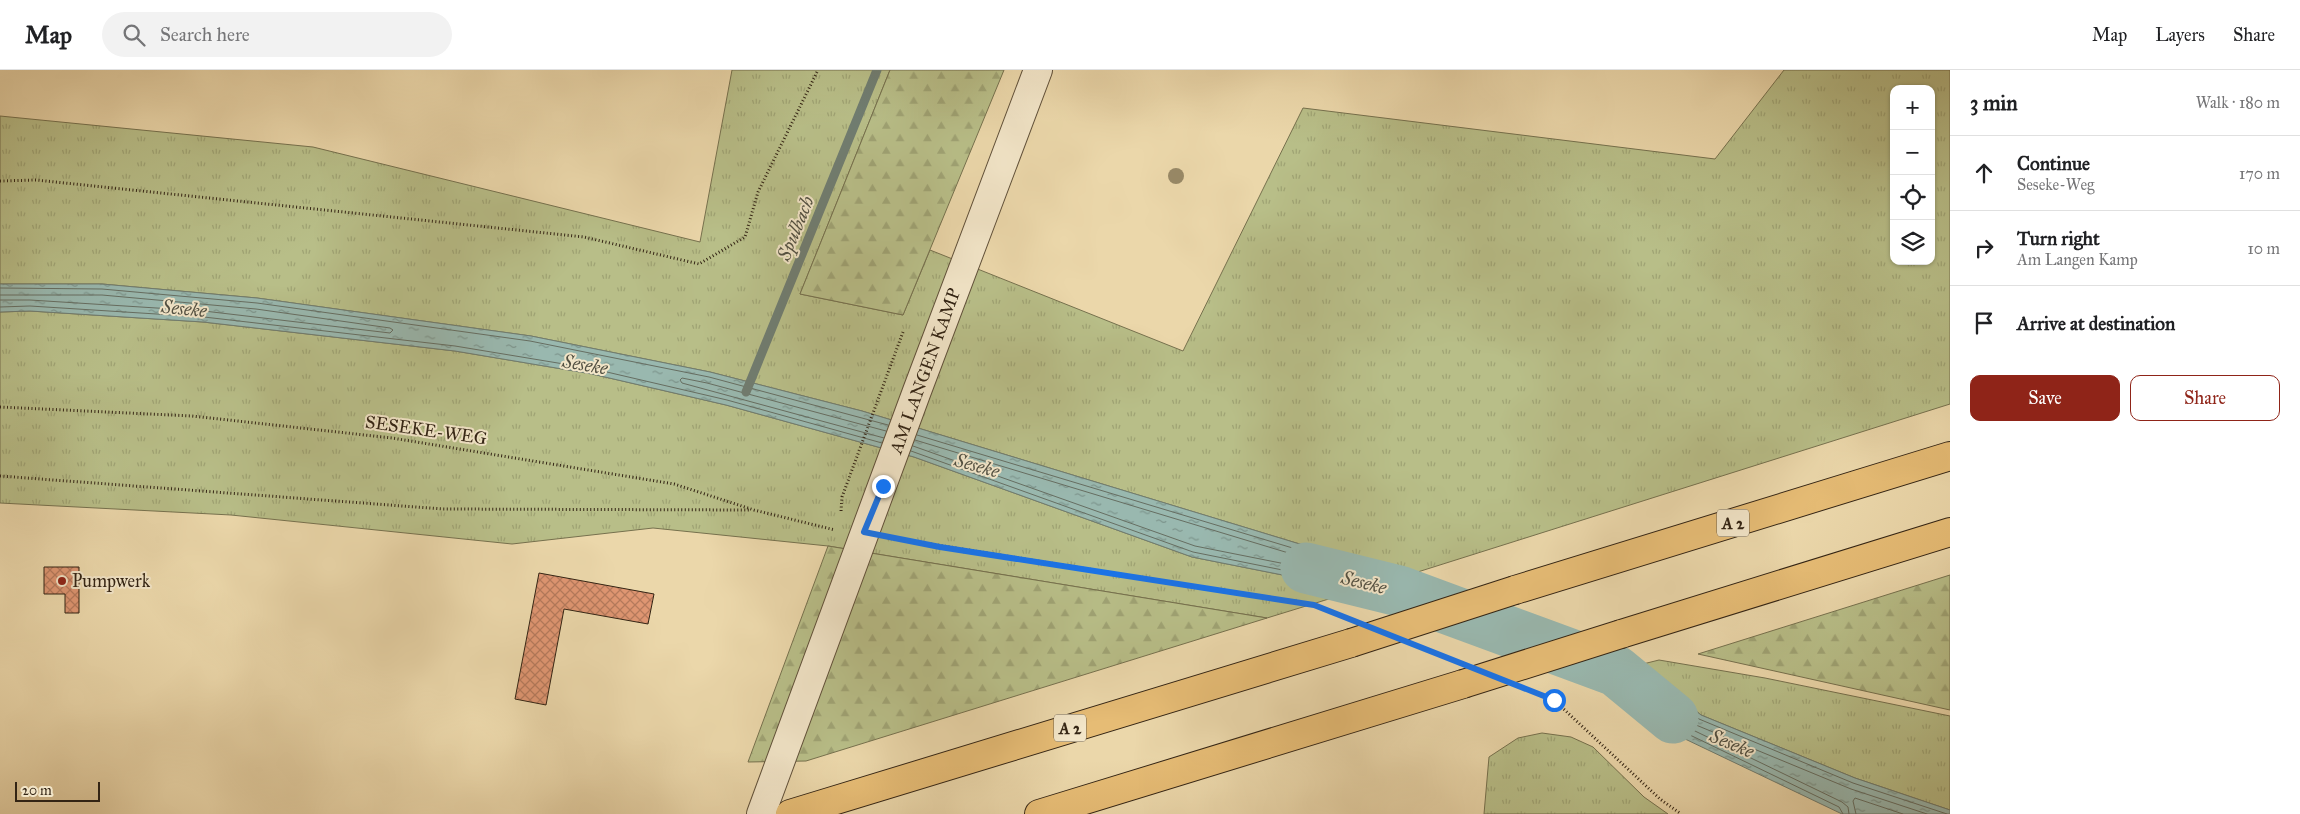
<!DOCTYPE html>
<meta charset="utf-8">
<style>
:root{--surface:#fff;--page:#f2f2f2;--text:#202124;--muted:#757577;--line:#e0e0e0;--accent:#8f2418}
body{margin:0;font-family:"IM FELL Great Primer",serif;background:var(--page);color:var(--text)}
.controls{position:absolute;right:15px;top:15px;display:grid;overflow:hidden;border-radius:10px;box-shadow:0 1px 4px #0004}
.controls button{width:45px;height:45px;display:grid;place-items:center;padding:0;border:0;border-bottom:1px solid var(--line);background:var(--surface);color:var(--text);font:25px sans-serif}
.scale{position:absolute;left:15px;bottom:12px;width:85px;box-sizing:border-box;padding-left:5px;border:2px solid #332414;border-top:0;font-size:14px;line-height:18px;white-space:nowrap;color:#332414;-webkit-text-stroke:4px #f2e5c8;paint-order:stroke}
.stop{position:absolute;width:15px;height:15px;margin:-11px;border:4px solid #1a73e8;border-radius:50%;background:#fff}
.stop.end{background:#1a73e8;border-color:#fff;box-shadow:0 1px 5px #0008}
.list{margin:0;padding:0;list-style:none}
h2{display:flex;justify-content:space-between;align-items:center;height:65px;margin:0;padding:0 20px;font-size:21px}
h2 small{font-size:16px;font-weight:400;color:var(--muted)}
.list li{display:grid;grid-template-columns:32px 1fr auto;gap:15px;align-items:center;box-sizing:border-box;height:75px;padding:0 20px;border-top:1px solid var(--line)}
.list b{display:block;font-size:19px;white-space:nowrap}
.list p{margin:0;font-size:16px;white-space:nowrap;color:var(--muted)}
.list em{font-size:16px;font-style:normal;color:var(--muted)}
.actions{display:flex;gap:10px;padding:15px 20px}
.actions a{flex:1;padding:11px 0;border:1px solid var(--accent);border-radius:10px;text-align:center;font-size:18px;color:var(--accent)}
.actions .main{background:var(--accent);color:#fff}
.icon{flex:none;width:28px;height:28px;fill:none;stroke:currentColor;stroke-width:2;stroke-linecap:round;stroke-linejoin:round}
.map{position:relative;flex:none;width:1950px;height:744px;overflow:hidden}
header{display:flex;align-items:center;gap:30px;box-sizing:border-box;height:70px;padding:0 25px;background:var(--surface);border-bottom:1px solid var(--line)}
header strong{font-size:24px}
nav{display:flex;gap:28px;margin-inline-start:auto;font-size:18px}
.search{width:350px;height:45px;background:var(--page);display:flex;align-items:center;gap:12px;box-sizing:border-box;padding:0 18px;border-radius:28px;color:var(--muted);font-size:19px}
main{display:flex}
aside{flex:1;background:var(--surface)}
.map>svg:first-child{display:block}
.grass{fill:url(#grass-tufts);stroke:#76714e;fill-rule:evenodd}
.forest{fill:url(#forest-firs);stroke:#76714e}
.water{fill:url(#water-ripples);stroke:#707d71}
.pier{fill:#ebd7aa}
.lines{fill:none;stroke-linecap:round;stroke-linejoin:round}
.shore{stroke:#666e62;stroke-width:1}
.stream{stroke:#707d71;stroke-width:9}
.river{stroke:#99b8af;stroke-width:51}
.building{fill:url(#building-cross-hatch);stroke:#332414}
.tertiary-casing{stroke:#61513a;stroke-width:30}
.motorway-casing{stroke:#332414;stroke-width:30}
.path{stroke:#332414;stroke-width:3;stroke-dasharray:1 2.5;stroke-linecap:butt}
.tertiary{stroke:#f2e5c8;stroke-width:28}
.motorway{stroke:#e6bc75;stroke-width:28}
.motorway-bridge-casing{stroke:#332414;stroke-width:30;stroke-linecap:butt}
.motorway-bridge{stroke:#e6bc75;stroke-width:28}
.tree{fill:#988967}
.route{stroke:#1a73e8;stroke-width:6}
.poi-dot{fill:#8f2418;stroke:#f2e5c8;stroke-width:2}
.labels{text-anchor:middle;stroke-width:4;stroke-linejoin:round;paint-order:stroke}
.shield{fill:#f2e5c8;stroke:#6c5e4a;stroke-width:1}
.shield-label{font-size:16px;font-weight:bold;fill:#332414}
.street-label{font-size:18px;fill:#332414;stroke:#f2e5c8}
.poi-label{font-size:18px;fill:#332414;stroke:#f2e5c8;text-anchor:start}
.water-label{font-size:19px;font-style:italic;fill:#525042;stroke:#f2e5c8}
</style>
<header>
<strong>Map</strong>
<div class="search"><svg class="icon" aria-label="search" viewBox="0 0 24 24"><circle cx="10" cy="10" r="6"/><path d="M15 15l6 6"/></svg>Search here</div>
<nav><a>Map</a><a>Layers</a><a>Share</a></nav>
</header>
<main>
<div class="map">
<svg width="1950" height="744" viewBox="0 0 1950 744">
<defs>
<pattern id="grass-tufts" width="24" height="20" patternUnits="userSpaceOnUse" patternTransform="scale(1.25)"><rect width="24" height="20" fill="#b8be88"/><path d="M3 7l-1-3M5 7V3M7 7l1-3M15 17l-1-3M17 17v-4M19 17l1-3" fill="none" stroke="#9fa374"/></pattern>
<pattern id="forest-firs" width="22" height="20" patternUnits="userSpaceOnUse" patternTransform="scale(1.25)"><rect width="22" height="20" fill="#b8be88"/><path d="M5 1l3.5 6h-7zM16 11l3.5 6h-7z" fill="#9fa374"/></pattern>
<pattern id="water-ripples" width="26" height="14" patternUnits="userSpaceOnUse" patternTransform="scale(1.25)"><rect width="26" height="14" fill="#99b8af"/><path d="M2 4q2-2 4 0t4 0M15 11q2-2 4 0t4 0" fill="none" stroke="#7d958d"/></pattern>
<pattern id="building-cross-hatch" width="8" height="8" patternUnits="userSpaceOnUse" patternTransform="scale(1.25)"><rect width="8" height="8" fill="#df9672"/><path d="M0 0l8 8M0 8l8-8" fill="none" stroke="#b57a5c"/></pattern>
</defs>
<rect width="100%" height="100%" fill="#ebd7aa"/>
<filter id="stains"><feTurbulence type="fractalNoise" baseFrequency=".004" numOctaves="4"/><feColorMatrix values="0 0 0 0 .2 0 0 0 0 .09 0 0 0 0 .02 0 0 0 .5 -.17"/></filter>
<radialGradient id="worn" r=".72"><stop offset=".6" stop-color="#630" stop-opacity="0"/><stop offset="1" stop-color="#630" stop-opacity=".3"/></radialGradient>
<g class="grass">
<path d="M732,0h158l-90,224 103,21 27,-65 253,101 120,-243 412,51 69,-89h166v334l-545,172 -543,-165 -152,-39 -179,-36 -274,-38 -155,-14h-102v-168l313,31 387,95zM1894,19h37v172h-37z"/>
<polygon points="30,241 203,252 455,281 592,304 726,335 914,387 1192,487 1358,520 1267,548 828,476 653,458 512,474 231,445 0,433 0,242"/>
<polygon points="1659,590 1765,608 1950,646 1950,740 1855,708 1701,645 1639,595"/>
<polygon points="1542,663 1571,667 1593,677 1644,727 1668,744 1484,744 1489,687 1518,668"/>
</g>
<g class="forest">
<polygon points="890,0 1004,0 903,245 800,224"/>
<polygon points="828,476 1267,548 806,691 748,692"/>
<polygon points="1950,505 1950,640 1698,584"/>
</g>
<g class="water">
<polygon points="0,214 102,214 257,228 531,266 710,302 862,341 1405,506 1358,520 1192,487 914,387 726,335 592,304 455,281 203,252 30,241 0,242"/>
<polygon points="1639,595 1701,645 1855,708 1950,740 1950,744 1842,744 1660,657 1604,607"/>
</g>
<polygon class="pier" points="1638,593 1647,599 1605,612 1601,608 1603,605"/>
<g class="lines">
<g class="shore">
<polyline points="0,218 102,219 257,233 530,271 709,307 888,355"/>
<polyline points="0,225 102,225 256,239 390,258 393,260 390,263 204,241 30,230 0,230"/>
<polyline points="0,237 30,236 204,247 455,276 594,299 727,330 882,373"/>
<polyline points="884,368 682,313 680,310 682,308 707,313 886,361"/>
<polyline points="913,376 1195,476 1356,508 1359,507 1358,504 915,370"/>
<polyline points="911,381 1193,482 1357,515 1381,507 1379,504 917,365"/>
<polyline points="1843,744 1839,737 1663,652 1617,612 1616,609 1638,602 1699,649 1853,713 1947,744"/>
<polyline points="1849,744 1848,737 1842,732 1666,647 1629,614 1629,611 1637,609 1696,655 1851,719 1927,744"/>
<polyline points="1856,744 1853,731 1855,728 1903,744"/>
</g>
<polyline class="stream" points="746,322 877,0"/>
<polyline class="river" points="1306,498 1399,521 1616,601 1673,648"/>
</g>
<g class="building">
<polygon points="44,497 79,497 79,543 65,543 65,524 44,524"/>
<polygon points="539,503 654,524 648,554 564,539 546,635 515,629"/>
</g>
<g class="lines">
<defs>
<polyline id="tertiary" points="761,744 917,321 1038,0"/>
<g id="motorway">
<polyline points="1515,520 1950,386"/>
<polyline points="1621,564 1950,462"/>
<polyline points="790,744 1351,573"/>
<polyline points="1039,744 1463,614"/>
</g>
</defs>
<use href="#tertiary" class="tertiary-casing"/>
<use href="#motorway" class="motorway-casing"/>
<g class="path">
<polyline points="0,111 36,110 584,167 699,194 745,167 758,122 818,0"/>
<polyline points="0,337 192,346 392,368 674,414 754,440 835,460"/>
<polyline points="0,406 443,439 751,440"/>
<polyline points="841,441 842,427 903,262"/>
<polyline points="893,468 1314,535 1340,546"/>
<polyline points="1425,579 1449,588"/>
<polyline points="1534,622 1554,630 1660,729 1681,744"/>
</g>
<use href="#tertiary" class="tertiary"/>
<use href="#motorway" class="motorway"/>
<defs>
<g id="motorway-bridge">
<polyline points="1351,573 1515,520"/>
<polyline points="1463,614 1621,564"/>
</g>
</defs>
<use href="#motorway-bridge" class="motorway-bridge-casing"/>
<use href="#motorway-bridge" class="motorway-bridge"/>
</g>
<circle class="tree" cx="1176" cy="106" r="8"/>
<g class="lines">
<polyline class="route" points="883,416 864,462 940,477 1314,535 1554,630"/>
</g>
<circle class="poi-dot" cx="62" cy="511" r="5"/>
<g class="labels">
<g class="shield">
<rect x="1717" y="439.5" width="32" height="27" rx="4"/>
<rect x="1054" y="644.5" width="32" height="27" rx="4"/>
</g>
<g class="shield-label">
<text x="1733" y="459">A 2</text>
<text x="1070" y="664">A 2</text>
</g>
<g class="street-label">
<text transform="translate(925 301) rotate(-70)" y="6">AM LANGEN KAMP</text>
<text transform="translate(426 360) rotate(8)" y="6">SESEKE-WEG</text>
</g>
<g class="poi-label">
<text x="72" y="517">Pumpwerk</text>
</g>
<g class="water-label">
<text transform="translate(795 158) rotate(-68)" y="7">Spulbach</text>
<text transform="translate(184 238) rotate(6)" y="7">Seseke</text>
<text transform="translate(585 294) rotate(10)" y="7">Seseke</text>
<text transform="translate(977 395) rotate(16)" y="7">Seseke</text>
<text transform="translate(1364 512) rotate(14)" y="7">Seseke</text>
<text transform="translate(1732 673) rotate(23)" y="7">Seseke</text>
</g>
</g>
<rect width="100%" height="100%" filter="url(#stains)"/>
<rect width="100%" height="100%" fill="url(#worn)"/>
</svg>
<div class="controls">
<button>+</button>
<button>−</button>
<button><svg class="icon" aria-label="locate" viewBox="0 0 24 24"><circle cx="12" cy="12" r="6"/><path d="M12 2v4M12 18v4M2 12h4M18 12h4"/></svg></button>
<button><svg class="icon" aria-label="layers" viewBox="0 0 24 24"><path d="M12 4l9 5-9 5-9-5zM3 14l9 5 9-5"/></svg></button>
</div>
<div class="scale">20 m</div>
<div class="stop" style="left:1554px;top:630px"></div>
<div class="stop end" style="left:883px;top:416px"></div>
</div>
<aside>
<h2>3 min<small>Walk · 180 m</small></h2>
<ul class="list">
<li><svg class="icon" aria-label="ahead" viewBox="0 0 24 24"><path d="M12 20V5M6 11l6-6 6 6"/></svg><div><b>Continue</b><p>Seseke-Weg</p></div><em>170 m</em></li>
<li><svg class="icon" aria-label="right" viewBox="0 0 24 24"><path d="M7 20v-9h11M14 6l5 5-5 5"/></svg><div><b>Turn right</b><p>Am Langen Kamp</p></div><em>10 m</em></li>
<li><svg class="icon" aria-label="arrive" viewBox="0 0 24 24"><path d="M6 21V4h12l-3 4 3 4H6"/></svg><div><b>Arrive at destination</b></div></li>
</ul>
<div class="actions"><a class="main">Save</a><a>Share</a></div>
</aside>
</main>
